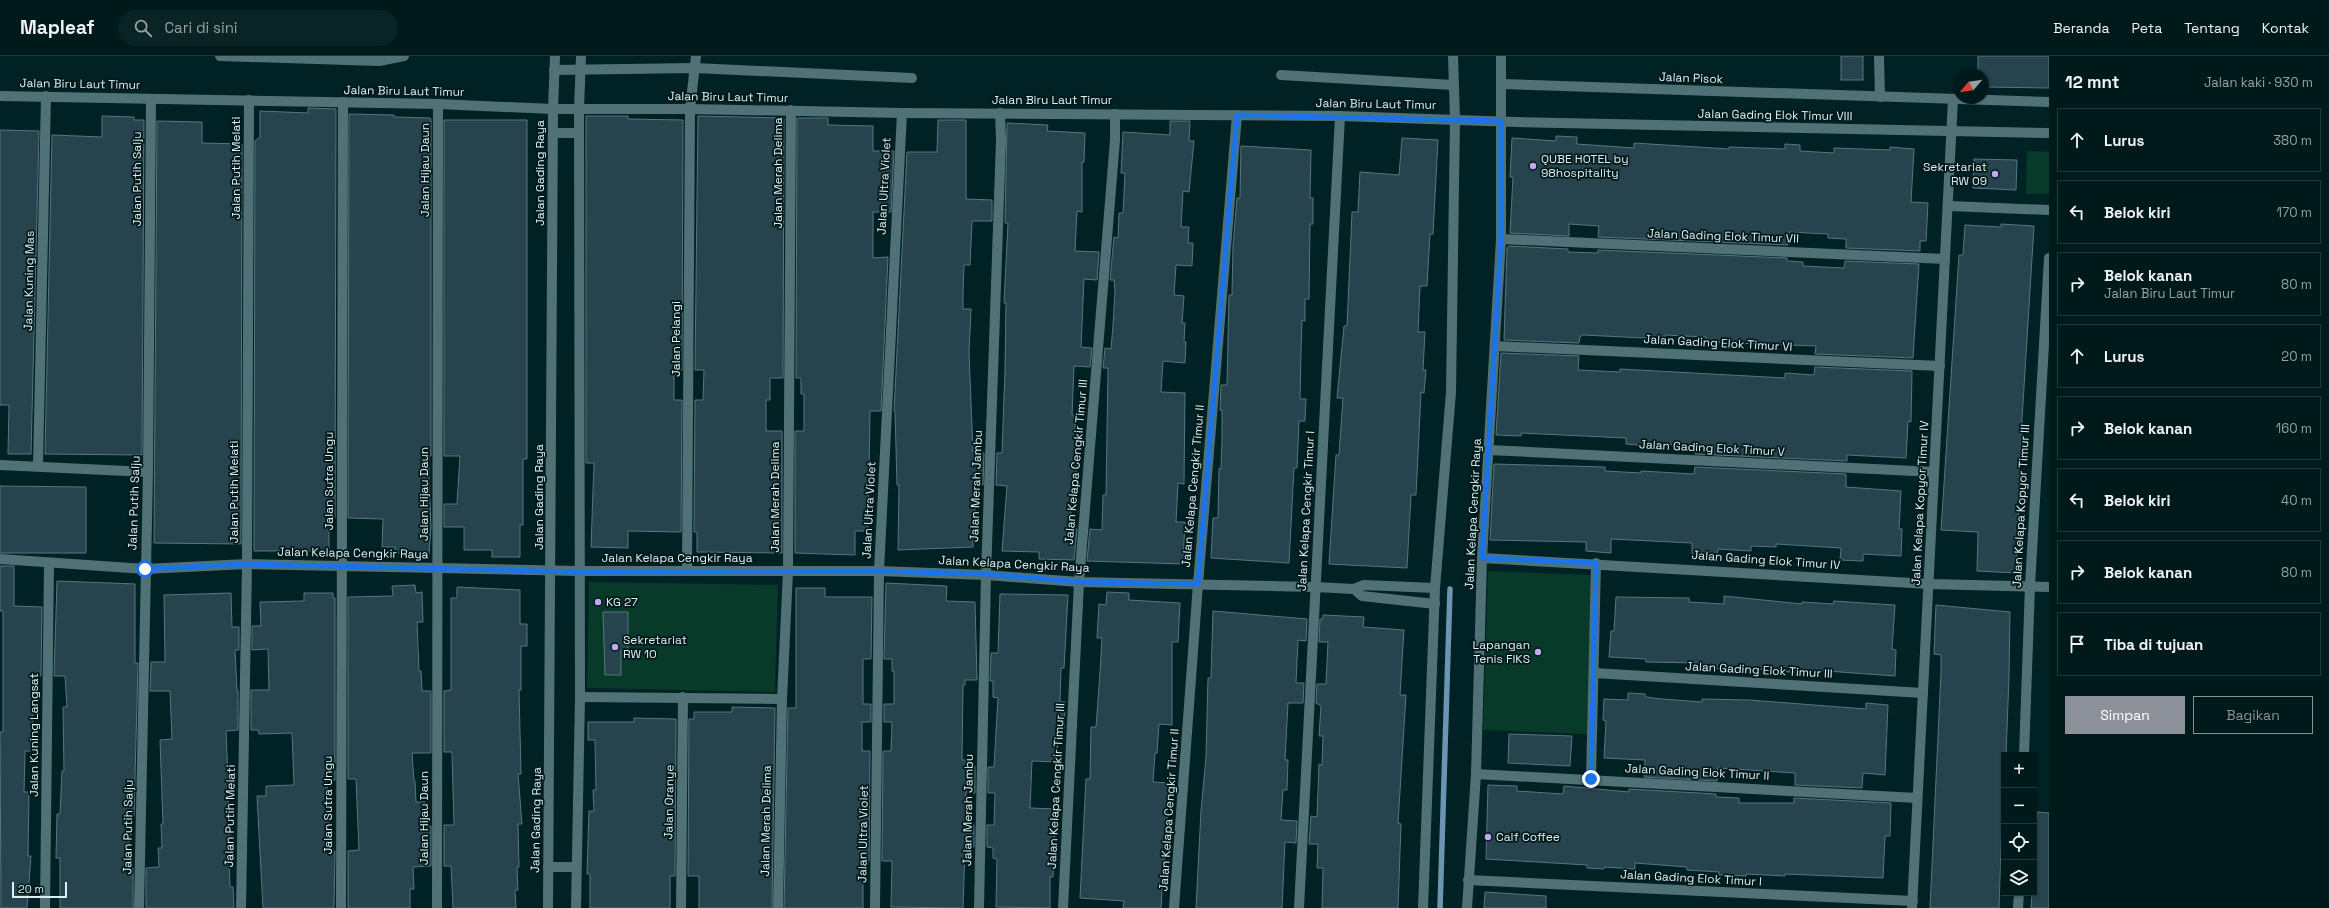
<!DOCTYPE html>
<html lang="id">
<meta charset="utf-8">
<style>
:root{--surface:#001a1c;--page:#0a2325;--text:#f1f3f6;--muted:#95a1a3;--line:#22383b;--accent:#8c9099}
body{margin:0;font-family:"Space Grotesk",sans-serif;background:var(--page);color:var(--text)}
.controls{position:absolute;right:12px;bottom:12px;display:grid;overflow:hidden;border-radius:0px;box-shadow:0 1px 3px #0004}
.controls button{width:36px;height:36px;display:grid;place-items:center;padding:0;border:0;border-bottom:1px solid var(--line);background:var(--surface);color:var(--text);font:20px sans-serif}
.compass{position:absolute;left:1953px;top:12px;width:36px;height:36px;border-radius:50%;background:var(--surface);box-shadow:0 1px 3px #0004;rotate:241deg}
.scale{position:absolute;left:12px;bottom:10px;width:55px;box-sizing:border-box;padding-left:4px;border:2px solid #dceff1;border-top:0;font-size:11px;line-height:14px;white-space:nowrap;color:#dceff1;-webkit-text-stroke:3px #00181a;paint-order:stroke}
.stop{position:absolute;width:12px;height:12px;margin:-9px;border:3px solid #1a73e8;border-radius:50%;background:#fff}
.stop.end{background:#1a73e8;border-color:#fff;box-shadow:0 1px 4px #0008}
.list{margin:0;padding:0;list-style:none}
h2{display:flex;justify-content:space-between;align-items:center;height:52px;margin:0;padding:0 16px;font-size:17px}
h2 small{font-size:13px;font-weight:400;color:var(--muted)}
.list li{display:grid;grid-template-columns:26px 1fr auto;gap:12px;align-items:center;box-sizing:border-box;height:64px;margin:0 8px 8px;padding:0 8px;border:1px solid var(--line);border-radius:0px}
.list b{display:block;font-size:15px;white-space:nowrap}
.list p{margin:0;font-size:13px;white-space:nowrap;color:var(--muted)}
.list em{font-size:13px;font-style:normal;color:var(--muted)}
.actions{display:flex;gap:8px;padding:12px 16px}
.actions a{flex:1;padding:9px 0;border:1px solid var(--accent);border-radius:0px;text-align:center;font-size:14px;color:var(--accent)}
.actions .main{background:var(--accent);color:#fff}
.icon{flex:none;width:22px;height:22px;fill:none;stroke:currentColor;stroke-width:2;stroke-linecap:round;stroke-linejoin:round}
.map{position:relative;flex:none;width:2049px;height:852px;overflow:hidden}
header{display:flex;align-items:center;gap:24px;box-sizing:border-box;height:56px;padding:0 20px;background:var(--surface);border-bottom:1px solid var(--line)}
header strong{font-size:19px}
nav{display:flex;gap:22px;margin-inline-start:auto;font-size:14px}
.search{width:280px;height:36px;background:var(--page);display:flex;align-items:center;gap:10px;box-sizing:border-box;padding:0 14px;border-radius:22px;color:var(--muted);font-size:15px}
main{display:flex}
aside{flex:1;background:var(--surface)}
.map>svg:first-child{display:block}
.green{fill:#083a29}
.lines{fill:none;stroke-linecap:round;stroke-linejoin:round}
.stream{stroke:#6c95b1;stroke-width:5.5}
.building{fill:#26434e;stroke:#577681}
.minor{stroke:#507276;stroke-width:10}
.route{stroke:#1a73e8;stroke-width:5}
.poi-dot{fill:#c4a7f1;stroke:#00181a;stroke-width:1.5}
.labels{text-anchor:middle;stroke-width:3.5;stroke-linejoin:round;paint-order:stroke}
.street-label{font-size:12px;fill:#dceff1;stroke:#00181a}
.poi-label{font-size:12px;fill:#dceff1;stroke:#00181a;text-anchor:start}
</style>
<header>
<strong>Mapleaf</strong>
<div class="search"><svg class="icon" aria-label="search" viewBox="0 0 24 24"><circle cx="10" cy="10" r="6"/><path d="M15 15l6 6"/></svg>Cari di sini</div>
<nav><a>Beranda</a><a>Peta</a><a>Tentang</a><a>Kontak</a></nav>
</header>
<main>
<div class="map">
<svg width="2049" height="852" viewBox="0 0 2049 852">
<rect width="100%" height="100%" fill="#002225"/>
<g class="green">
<polygon points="2027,95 2049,96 2049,138 2026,138"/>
<polygon points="1488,515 1592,519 1587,678 1483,674"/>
<polygon points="589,526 778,529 775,636 587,632"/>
</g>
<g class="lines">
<polyline class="stream" points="1440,852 1450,533"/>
</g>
<g class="building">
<rect x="1841" y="0" width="22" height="24"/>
<polygon points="1978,0 2049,0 2049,32 1983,31 1983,18 1978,18"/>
<polygon points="308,52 336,53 335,462 329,462 329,495 254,495 255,85 260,81 260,55 308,57"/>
<polygon points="349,58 394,59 394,61 430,62 431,64 431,400 429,400 429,423 431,471 429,498 395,497 395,491 382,491 383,463 348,462"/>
<polygon points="102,60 134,61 134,64 144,64 142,399 45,398 52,79 102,81"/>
<polygon points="586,60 628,60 628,63 683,64 682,314 674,314 674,344 682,344 681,476 628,475 628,492 591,491 594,407 586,407"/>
<polygon points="698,60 784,62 783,322 770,322 770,344 766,344 766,375 782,375 782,497 697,496 697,476 694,476 695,344 703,344 704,314 695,314"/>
<polygon points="797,62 828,62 828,69 873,70 873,95 894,95 891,156 873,156 873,202 888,201 881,355 870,355 868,475 855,475 855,499 795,497 795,375 804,375 804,338 801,338 801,322 796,322"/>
<polygon points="444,64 527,64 527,403 523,403 523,469 520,469 520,501 492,501 492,494 464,494 464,471 444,471 444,448 457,448 460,400 444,400"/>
<polygon points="938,64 966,64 966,143 992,144 992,165 972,165 970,209 964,209 963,237 963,253 971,253 969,297 973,396 984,397 983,429 974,428 976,477 973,478 973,491 898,494 899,429 897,429 895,355 894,355 907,96 937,96"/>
<polygon points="157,65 202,66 202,87 242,88 241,488 154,487"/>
<polygon points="1170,65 1190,65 1189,85 1194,85 1189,136 1183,135 1181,171 1189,171 1188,187 1193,187 1192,210 1176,209 1174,239 1184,240 1182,267 1185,267 1184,286 1186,286 1185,307 1163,305 1161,336 1185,337 1184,428 1178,427 1176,466 1185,466 1183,508 1087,505 1090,473 1102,474 1103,439 1106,439 1108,314 1108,312 1103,312 1105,292 1111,293 1113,270 1115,234 1114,224 1110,224 1114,181 1118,182 1119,157 1123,157 1125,117 1121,117 1123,76 1170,79"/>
<polygon points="1007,67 1048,69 1047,75 1085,77 1084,106 1082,106 1082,156 1077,155 1075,195 1099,196 1097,224 1084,223 1081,291 1092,292 1090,311 1074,310 1072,359 1076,359 1075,377 1078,377 1076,440 1071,440 1071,472 1077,473 1074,504 1039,503 1039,496 1002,495 1007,430 996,429 997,397 1002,397 1005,314 1006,247 1004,247 1008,167 1005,167"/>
<polygon points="0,74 39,75 31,398 8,398 9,349 0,349"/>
<polygon points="1556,80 1577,81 1577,88 1634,92 1634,87 1729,93 1729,91 1785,93 1785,88 1800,89 1800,95 1834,97 1834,92 1890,94 1890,91 1914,93 1911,146 1928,147 1926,185 1920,185 1920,195 1846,192 1846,183 1828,182 1828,178 1789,176 1788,189 1598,181 1599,170 1569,168 1569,180 1510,177 1513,121 1510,121 1512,82 1556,85"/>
<polygon points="1402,82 1438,84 1433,178 1430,178 1427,230 1420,230 1418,276 1425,276 1423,314 1426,314 1424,337 1421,336 1416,439 1411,439 1407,512 1329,508 1336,399 1339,399 1343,342 1337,342 1344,270 1347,270 1352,156 1358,156 1360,116 1399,119"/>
<polygon points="1241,90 1311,94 1310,142 1313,142 1313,168 1310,168 1309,243 1305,243 1305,265 1302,264 1301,295 1300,343 1306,343 1305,365 1299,365 1297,412 1294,412 1289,507 1211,502 1213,462 1218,462 1219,412 1221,413 1222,383 1222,354 1220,354 1221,329 1227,329 1229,239 1232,239 1233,190 1237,142 1240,142"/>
<polygon points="1974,103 2017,104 2016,134 1973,132"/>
<polygon points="2001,168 2034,170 2022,363 2016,517 1977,515 1978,476 1941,474 1959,199 1963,199 1965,169 2001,171"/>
<polygon points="1509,190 1568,193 1568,196 1598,197 1598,194 1787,202 1787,205 1803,206 1803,210 1844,212 1845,205 1919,208 1913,302 1815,298 1816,290 1706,286 1706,281 1665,279 1665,283 1583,279 1580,281 1579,287 1504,284 1507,192"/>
<polygon points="1501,297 1579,300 1578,314 1620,316 1620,313 1785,322 1785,317 1814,319 1815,311 1912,315 1911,366 1908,365 1906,402 1847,399 1847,405 1695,398 1696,390 1648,387 1647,390 1626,388 1626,382 1521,377 1521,380 1496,379"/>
<polygon points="1494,408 1605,411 1605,415 1641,417 1641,415 1694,418 1695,411 1846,418 1846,431 1901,435 1899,473 1902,473 1901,500 1863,498 1863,505 1840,504 1841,492 1776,488 1776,491 1751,490 1751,495 1718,493 1717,500 1692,499 1692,487 1611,483 1611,497 1586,495 1586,486 1490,484"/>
<polygon points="0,430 86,431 86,497 0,497"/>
<polygon points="0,510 14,510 14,550 42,551 41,620 33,619 33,695 25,695 24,736 29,736 28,800 31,800 27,852 1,852 0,676 3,676 3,555 0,555"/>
<polygon points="57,525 135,528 135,607 138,607 134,760 132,760 131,779 129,779 129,812 133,812 133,852 60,852 60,802 56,802 57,758 60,758 62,715 64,715 63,651 67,651 65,620 54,620"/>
<polygon points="886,527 947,530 946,545 975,546 977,624 965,624 965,629 963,629 962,704 966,704 966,710 975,710 975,737 966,736 965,769 974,769 974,791 965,791 963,852 891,851 892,805 882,805 883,695 891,695 892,666 884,666 884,648 894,648 894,615 892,615 892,603 884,603"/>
<polygon points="415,529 416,537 422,536 423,566 417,566 419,615 421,615 422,635 431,635 431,697 412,697 414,725 415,725 416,746 425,746 426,770 431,770 431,810 413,811 414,833 410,833 410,852 348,852 348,795 359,794 356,723 348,723 348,541 393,540 392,530"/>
<polygon points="457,531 520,534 520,568 527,568 527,590 521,590 521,634 519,634 521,718 518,718 522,768 518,768 519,811 517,811 518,834 515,834 516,852 453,852 451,810 444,810 444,769 454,769 452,696 444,696 444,635 451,634 451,542 457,542"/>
<polygon points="796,532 825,532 825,541 872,541 871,603 863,603 863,648 871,648 871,666 862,666 862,695 870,695 869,805 863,805 863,852 784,852 788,652 796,652"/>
<polygon points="1107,536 1129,537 1129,544 1180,547 1178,586 1172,586 1172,669 1159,668 1157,697 1155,697 1153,726 1169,727 1161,852 1123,852 1124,845 1080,842 1086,723 1090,723 1091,671 1096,671 1100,617 1102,582 1097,582 1099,548 1106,549"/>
<polygon points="231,537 232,571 239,571 239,594 235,594 237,635 238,635 238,674 226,675 228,723 233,723 234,743 228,743 231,802 229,802 230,831 233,831 234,852 146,852 146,812 159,811 158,792 162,792 161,768 163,768 160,684 172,683 170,635 150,635 151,606 165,606 164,539"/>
<polygon points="304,537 333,537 333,542 335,542 335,724 327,724 330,795 335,795 334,852 263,852 257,740 266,740 266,730 294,729 292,677 259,678 258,674 251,674 251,634 269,634 268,593 252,594 252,570 261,570 260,546 304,545"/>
<polygon points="1000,538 1068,539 1064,612 1061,612 1060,646 1065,646 1064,674 1058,674 1057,706 1032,705 1030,752 1056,753 1053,821 1050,821 1050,852 996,851 997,803 993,802 993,792 987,791 987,769 994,769 995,737 988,737 988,711 994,711 998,642 993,641 993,625 990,625 991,597 998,597"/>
<polygon points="1724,540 1802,548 1802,546 1833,548 1834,545 1895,549 1892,593 1896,594 1895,620 1813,614 1813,618 1745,612 1745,613 1700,612 1700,607 1646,606 1646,603 1609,601 1611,575 1614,575 1616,541 1689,542 1689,546 1724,548"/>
<polygon points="1936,549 2010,556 2009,621 2006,699 2004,699 1999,852 1930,852 1941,616 1941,599 1934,598"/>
<polygon points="1213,555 1307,563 1306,585 1298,584 1296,627 1304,627 1303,647 1288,647 1285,704 1288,704 1287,734 1283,734 1281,764 1297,765 1296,787 1285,786 1282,852 1196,852 1201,755 1206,701 1208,622 1211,622"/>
<polygon points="603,556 628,556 628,595 621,595 621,619 605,619"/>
<polygon points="1323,559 1364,561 1363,571 1404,574 1400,639 1406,639 1398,767 1401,768 1398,852 1322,852 1323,812 1317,812 1318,788 1309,788 1311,760 1317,761 1319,708 1322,709 1323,680 1319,680 1321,650 1316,647 1317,628 1326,628 1328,586 1319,586 1320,563 1323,563"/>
<polygon points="1628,637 1645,638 1645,641 1662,643 1702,646 1702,643 1749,644 1866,653 1866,647 1888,649 1885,719 1863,717 1862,732 1795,729 1795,717 1749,714 1718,712 1717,725 1644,721 1645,704 1604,702 1606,665 1603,664 1604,643 1628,644"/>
<polygon points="732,651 775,652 772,852 699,852 699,820 688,820 689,663 694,663 694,656 732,656"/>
<polygon points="634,662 676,663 675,820 670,820 670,852 590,852 590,818 587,818 589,755 594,755 593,734 596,734 595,684 588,684 588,666 634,666"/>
<polygon points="1509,678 1572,680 1570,710 1508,707"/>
<polygon points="1488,729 1517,730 1517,735 1563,738 1564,730 1629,736 1629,733 1716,738 1716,741 1739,742 1739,747 1794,747 1794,742 1891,747 1890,780 1885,780 1883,822 1785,818 1785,820 1746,818 1746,820 1719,819 1719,816 1687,814 1687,811 1635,807 1635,813 1604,811 1604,813 1587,812 1587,809 1486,803"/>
<polygon points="2037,756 2049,757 2049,852 2031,852 2032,837 2034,837"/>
<polygon points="1485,836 1546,840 1546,852 1484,852"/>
</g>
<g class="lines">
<g class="minor">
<polyline points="220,0 379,5 404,0"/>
<polyline points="1879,0 1880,41"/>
<polyline points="554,14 695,12 912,22"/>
<polyline points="1281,19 1453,29"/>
<polyline points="1502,28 2049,46"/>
<polyline points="0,40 438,48 553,53 690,53 902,57 1340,60 1516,66 2049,77"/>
<polyline points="553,77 579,77"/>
<polyline points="1949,150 2049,154"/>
<polyline points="1501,183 1945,203"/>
<polyline points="1495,290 1940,310"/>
<polyline points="1489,394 1934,416"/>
<polyline points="0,409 148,416"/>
<polyline points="38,410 46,40"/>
<polyline points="1482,502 1929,528 2049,531"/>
<polyline points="0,503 145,513 247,508 579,515 879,515 986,519 1079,526 1315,531 1354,533 1364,529 1435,532"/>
<polyline points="687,514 690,53 696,0"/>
<polyline points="1354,533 1362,540 1435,548"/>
<polyline points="1594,617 1923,637"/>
<polyline points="580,641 782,643"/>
<polyline points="2024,699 2030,530 2049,202"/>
<polyline points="1476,718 1917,742"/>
<polyline points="1591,723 1596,507"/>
<polyline points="548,811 576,811"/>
<polyline points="1468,824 1913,845"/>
<polyline points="45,852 49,507"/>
<polyline points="139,852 148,416 151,43"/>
<polyline points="241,852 247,508 249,44"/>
<polyline points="341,852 343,46"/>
<polyline points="437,852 438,48"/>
<polyline points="548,852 553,53 555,0"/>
<polyline points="576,852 580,641 579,53 581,0"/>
<polyline points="681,852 683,641"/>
<polyline points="778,852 782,643 788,515 791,54"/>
<polyline points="875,852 879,515 902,57"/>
<polyline points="979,852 986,519 1001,84 1000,57"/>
<polyline points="1063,852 1079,526 1115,84 1115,58"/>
<polyline points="1174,852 1198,528 1237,59"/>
<polyline points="1299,852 1340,60"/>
<polyline points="1423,852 1435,532 1451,336 1455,63 1453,0"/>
<polyline points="1467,852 1476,718 1482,502 1501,183 1501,0"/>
<polyline points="1912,852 1953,43"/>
<polyline points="2018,852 2019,837"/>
</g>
</g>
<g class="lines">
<polyline class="route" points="145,513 247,508 579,516 879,515 986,518 1079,526 1198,528 1237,59 1501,65 1501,183 1482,502 1596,507 1591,723"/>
</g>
<g class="poi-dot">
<circle cx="1533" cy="110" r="4"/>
<circle cx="1995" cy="118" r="4"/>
<circle cx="598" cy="546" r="4"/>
<circle cx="615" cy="591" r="4"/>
<circle cx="1538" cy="596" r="4"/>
<circle cx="1488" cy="781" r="4"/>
</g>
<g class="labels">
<g class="street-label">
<text transform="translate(1691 22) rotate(2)" y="4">Jalan Pisok</text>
<text transform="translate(80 28) rotate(1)" y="4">Jalan Biru Laut Timur</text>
<text transform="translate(404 35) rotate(1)" y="4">Jalan Biru Laut Timur</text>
<text transform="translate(728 41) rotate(1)" y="4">Jalan Biru Laut Timur</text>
<text x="1052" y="48">Jalan Biru Laut Timur</text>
<text transform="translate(1376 48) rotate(1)" y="4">Jalan Biru Laut Timur</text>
<text transform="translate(1775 59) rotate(1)" y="4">Jalan Gading Elok Timur VIII</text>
<text transform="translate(236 112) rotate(-90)" y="4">Jalan Putih Melati</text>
<text transform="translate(425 114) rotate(-90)" y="4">Jalan Hijau Daun</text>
<text transform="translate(540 117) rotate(-90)" y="4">Jalan Gading Raya</text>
<text transform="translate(778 117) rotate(-90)" y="4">Jalan Merah Delima</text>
<text transform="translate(137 123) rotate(-90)" y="4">Jalan Putih Salju</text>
<text transform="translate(884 130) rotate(-87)" y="4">Jalan Ultra Violet</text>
<text transform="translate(1723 180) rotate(2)" y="4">Jalan Gading Elok Timur VII</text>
<text transform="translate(29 225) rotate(-89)" y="4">Jalan Kuning Mas</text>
<text transform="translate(676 283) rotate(-90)" y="4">Jalan Pelangi</text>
<text transform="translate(1718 287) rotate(3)" y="4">Jalan Gading Elok Timur VI</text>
<text transform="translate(1712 392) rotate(3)" y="4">Jalan Gading Elok Timur V</text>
<text transform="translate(1076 406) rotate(-85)" y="4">Jalan Kelapa Cengkir Timur III</text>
<text transform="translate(329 425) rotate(-90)" y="4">Jalan Sutra Ungu</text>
<text transform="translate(976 430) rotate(-88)" y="4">Jalan Merah Jambu</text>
<text transform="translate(1193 430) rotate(-85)" y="4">Jalan Kelapa Cengkir Timur II</text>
<text transform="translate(234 436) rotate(-90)" y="4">Jalan Putih Melati</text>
<text transform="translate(424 438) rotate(-90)" y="4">Jalan Hijau Daun</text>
<text transform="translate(539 441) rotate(-90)" y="4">Jalan Gading Raya</text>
<text transform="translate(775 441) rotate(-90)" y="4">Jalan Merah Delima</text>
<text transform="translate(134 447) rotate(-88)" y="4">Jalan Putih Salju</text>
<text transform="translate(1920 447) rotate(-87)" y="4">Jalan Kelapa Kopyor Timur IV</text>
<text transform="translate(2021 450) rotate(-87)" y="4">Jalan Kelapa Kopyor Timur III</text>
<text transform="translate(869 454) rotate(-87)" y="4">Jalan Ultra Violet</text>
<text transform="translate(1306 455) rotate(-87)" y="4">Jalan Kelapa Cengkir Timur I</text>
<text transform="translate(1473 458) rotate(-87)" y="4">Jalan Kelapa Cengkir Raya</text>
<text transform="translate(353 497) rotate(1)" y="4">Jalan Kelapa Cengkir Raya</text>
<text x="677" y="506">Jalan Kelapa Cengkir Raya</text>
<text transform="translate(1766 504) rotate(4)" y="4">Jalan Gading Elok Timur IV</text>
<text transform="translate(1014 508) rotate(3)" y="4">Jalan Kelapa Cengkir Raya</text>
<text transform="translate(1759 614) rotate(3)" y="4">Jalan Gading Elok Timur III</text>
<text transform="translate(34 679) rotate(-90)" y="4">Jalan Kuning Langsat</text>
<text transform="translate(1697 716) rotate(3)" y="4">Jalan Gading Elok Timur II</text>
<text transform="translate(1056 730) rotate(-87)" y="4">Jalan Kelapa Cengkir Timur III</text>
<text transform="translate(669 746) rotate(-89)" y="4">Jalan Oranye</text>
<text transform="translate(328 749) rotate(-90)" y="4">Jalan Sutra Ungu</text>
<text transform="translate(968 754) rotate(-89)" y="4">Jalan Merah Jambu</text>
<text transform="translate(1169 754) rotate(-86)" y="4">Jalan Kelapa Cengkir Timur II</text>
<text transform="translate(230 760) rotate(-89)" y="4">Jalan Putih Melati</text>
<text transform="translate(424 762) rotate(-90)" y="4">Jalan Hijau Daun</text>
<text transform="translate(536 764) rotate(-89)" y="4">Jalan Gading Raya</text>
<text transform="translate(766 765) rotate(-89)" y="4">Jalan Merah Delima</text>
<text transform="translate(128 771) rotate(-89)" y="4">Jalan Putih Salju</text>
<text transform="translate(863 778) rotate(-89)" y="4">Jalan Ultra Violet</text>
<text transform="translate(1691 822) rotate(3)" y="4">Jalan Gading Elok Timur I</text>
</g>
<g class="poi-label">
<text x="1541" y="107">QUBE HOTEL by<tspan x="1541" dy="14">98hospitality</tspan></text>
<text x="1987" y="115" text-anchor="end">Sekretariat<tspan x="1987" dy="14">RW 09</tspan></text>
<text x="606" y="550">KG 27</text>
<text x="623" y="588">Sekretariat<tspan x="623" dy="14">RW 10</tspan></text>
<text x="1530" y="593" text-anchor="end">Lapangan<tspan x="1530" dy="14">Tenis FIKS</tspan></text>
<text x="1496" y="785">Calf Coffee</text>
</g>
</g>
</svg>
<div class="controls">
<button>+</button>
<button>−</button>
<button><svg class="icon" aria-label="locate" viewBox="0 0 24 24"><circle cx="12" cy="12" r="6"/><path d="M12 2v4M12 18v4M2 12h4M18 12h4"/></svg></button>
<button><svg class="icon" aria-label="layers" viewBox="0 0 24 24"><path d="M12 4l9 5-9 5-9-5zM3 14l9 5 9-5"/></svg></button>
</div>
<svg class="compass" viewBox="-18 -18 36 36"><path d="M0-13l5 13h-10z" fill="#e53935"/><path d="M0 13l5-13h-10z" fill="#95a1a3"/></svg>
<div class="scale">20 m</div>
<div class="stop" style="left:145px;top:513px"></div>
<div class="stop end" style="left:1591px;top:723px"></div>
</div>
<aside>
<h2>12 mnt<small>Jalan kaki · 930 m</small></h2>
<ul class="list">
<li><svg class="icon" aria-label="ahead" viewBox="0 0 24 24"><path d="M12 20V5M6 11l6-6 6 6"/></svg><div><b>Lurus</b></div><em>380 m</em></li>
<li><svg class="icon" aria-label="left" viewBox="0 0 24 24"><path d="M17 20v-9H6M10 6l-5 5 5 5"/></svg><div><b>Belok kiri</b></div><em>170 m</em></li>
<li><svg class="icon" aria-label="right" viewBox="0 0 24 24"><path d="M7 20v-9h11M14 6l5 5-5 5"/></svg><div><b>Belok kanan</b><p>Jalan Biru Laut Timur</p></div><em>80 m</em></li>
<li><svg class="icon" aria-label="ahead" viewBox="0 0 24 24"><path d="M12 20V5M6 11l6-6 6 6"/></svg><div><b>Lurus</b></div><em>20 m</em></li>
<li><svg class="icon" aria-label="right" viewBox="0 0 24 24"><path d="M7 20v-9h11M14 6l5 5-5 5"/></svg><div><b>Belok kanan</b></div><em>160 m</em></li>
<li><svg class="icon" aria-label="left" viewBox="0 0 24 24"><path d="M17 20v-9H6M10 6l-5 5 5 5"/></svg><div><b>Belok kiri</b></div><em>40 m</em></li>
<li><svg class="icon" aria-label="right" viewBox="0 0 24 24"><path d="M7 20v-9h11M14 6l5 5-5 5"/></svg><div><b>Belok kanan</b></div><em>80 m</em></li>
<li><svg class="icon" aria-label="arrive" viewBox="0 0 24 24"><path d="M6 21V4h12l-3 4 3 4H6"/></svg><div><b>Tiba di tujuan</b></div></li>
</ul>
<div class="actions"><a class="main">Simpan</a><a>Bagikan</a></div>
</aside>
</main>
